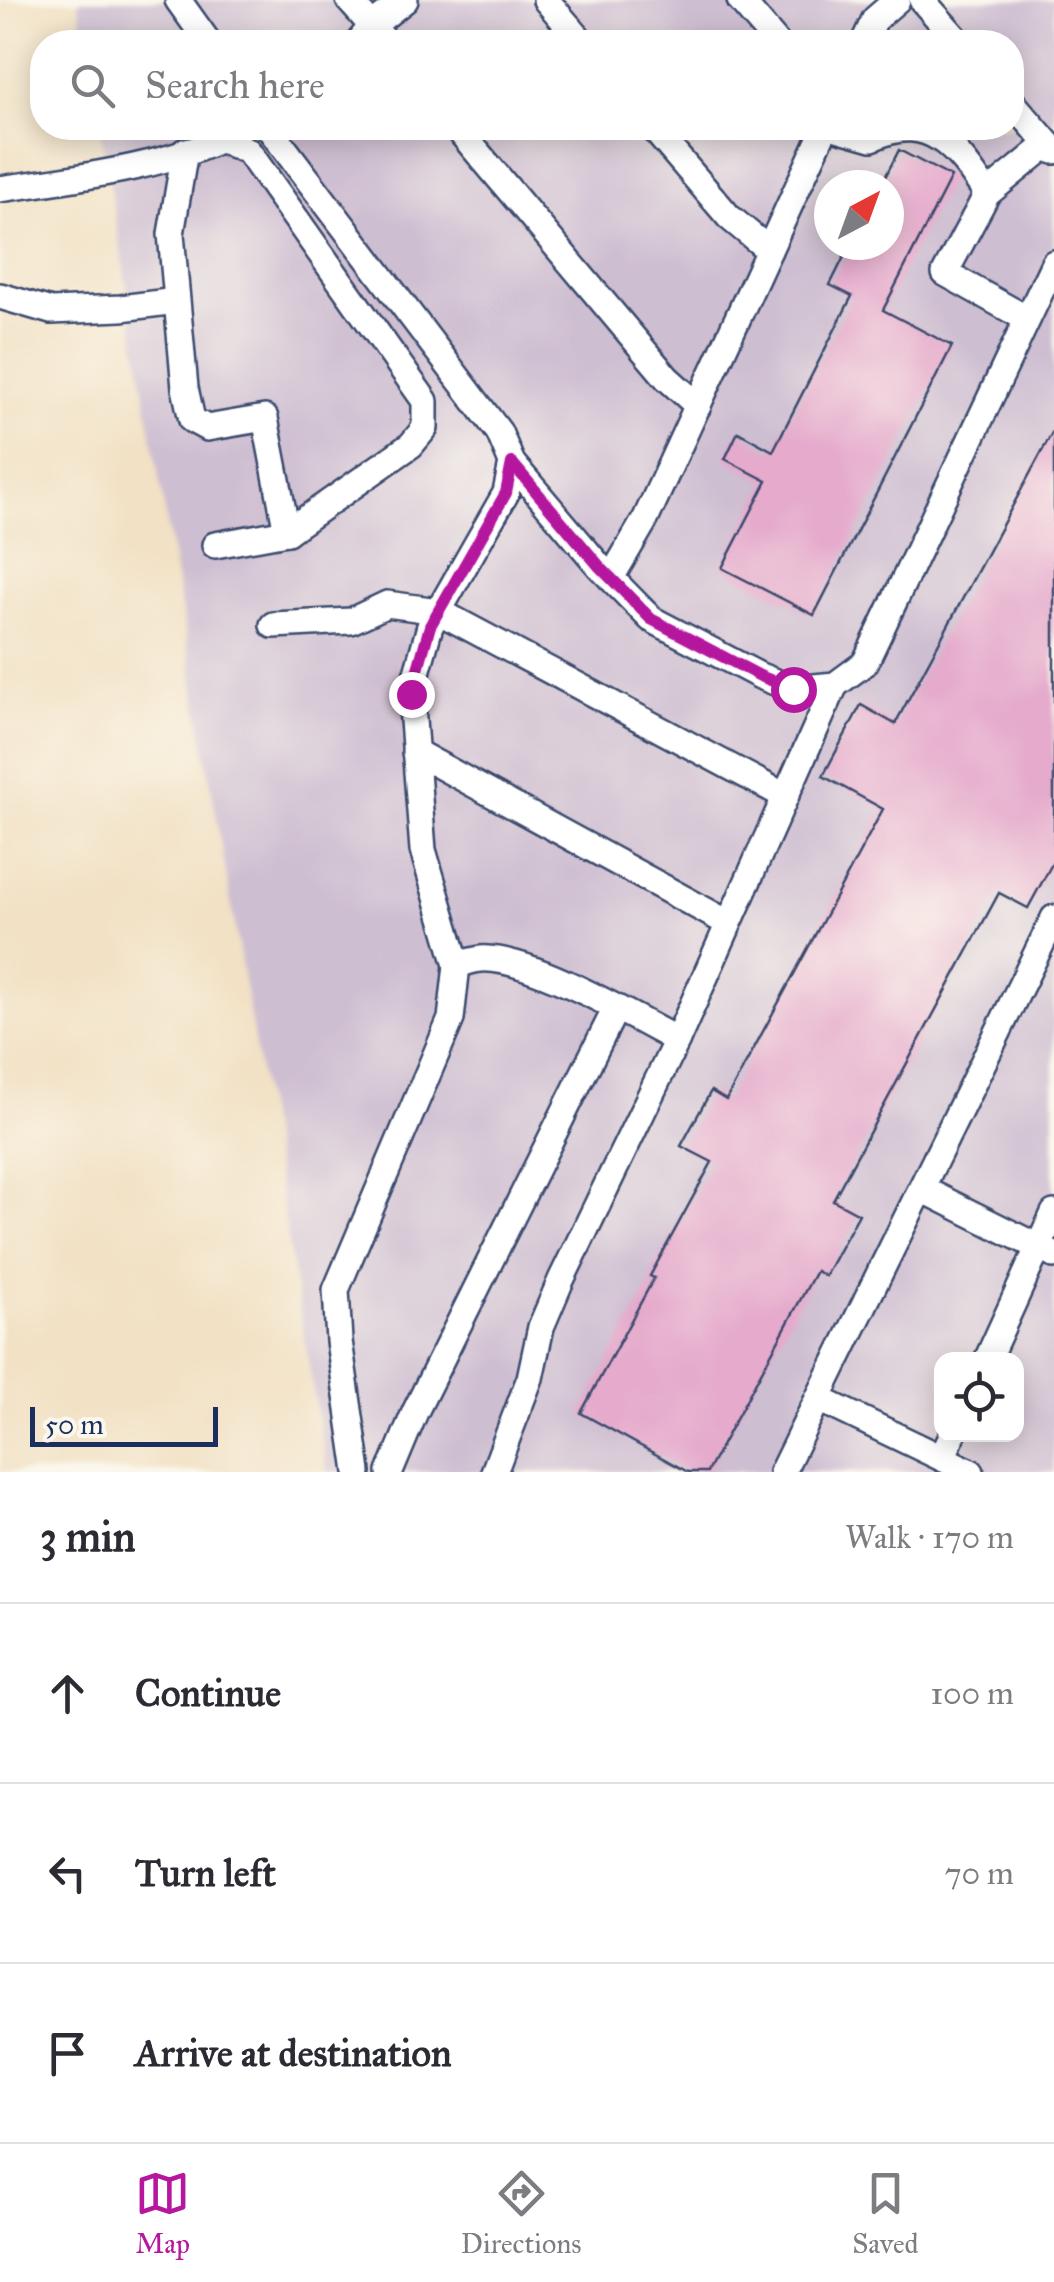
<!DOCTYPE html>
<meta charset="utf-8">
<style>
:root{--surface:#fff;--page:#f7f7f7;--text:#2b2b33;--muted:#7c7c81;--line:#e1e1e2;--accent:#b5179e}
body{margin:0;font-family:"IM FELL Great Primer",serif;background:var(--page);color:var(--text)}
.controls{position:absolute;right:30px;bottom:30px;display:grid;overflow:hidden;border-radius:20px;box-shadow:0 5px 25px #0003}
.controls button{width:90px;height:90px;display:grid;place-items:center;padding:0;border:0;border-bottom:2px solid var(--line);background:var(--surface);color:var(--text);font:50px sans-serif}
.compass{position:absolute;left:814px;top:170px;width:90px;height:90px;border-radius:50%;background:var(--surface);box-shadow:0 5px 25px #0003;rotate:41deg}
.scale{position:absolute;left:30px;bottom:25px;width:188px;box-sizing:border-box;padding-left:10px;border:5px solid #1b2f5e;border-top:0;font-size:28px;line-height:35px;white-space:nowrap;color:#1b2f5e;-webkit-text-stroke:8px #fbf7ec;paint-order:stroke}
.stop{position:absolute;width:30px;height:30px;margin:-22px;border:8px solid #b5179e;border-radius:50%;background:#fff}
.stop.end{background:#b5179e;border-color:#fff;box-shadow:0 2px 10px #0008}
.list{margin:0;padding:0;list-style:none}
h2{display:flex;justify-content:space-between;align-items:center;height:130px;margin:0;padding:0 40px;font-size:42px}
h2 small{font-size:32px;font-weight:400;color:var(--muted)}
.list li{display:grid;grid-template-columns:65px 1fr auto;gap:30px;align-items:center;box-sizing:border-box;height:180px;padding:0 40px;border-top:2px solid var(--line)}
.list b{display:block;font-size:38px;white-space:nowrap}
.list em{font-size:32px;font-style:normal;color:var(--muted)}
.icon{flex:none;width:55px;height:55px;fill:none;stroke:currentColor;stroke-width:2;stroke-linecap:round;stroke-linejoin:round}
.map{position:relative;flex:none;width:1054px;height:1472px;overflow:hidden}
.search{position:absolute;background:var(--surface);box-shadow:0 5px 25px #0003;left:30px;right:30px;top:30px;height:110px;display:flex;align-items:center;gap:25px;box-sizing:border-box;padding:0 35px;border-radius:40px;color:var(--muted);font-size:38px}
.sheet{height:670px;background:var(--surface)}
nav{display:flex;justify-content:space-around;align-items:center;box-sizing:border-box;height:140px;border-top:2px solid var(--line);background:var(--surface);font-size:28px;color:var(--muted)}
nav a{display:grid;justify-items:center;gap:5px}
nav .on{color:var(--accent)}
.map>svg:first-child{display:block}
.industrial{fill:#cebed1;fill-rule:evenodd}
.building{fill:#e5aacc}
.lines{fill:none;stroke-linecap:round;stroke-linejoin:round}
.minor-casing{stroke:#3b4a6d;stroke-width:30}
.minor{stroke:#fff;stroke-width:25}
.route{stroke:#b5179e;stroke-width:12}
</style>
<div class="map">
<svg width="1054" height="1472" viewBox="0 0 1054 1472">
<rect width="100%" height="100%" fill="#fbf7ec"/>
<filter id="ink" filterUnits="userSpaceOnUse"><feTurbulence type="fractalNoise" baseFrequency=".01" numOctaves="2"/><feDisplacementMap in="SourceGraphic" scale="20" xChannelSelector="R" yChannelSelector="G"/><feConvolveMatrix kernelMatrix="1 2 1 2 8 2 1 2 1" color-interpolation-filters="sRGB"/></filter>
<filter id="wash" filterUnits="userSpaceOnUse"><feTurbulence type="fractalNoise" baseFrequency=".0048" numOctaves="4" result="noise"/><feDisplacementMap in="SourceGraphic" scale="40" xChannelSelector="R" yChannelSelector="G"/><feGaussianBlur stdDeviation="2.25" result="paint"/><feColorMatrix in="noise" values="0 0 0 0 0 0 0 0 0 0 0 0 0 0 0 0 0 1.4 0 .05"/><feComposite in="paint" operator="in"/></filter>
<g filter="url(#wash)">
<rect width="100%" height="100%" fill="#f2e1c4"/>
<path class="industrial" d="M78,0h976v1472h-727l-227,-1344h912v-86h-927zM829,185h60v60h-60zM942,1360h74v74h-74z"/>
<g id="blocks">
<g class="building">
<polygon points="899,150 951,177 883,310 952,346 814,615 722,568 767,481 725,459 738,432 773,451 852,296 830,285 850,245 889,245 889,185 881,185"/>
<polygon points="1054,429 1054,860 1028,908 999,893 833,1200 859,1214 825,1276 816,1271 707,1472 688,1472 581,1413 654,1278 650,1276 712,1162 681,1146 711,1091 726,1100 883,809 823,776 861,705 895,724"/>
</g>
</g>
</g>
<g filter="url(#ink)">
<use href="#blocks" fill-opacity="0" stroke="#3b4a6d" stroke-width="2.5"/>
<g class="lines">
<defs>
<g id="minor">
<polyline points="178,0 208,42"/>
<polyline points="349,0 386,42"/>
<polyline points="546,0 582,42"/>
<polyline points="740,0 776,42"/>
<polyline points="922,0 959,42"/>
<polyline points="359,42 372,26 405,0"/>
<polyline points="864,42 875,19 897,0"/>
<polyline points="1012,102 1054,151"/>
<polyline points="269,128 499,432 512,463 600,567 651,619 760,676 793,689 835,685 865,663 1054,263"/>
<polyline points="457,128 667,378 698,406"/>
<polyline points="653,128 729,217 769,250"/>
<path d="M837,128l35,10c58,-28 86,12 115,56"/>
<polyline points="185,151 171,234 185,388 192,420 207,428 265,418 287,532"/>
<path d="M0,189c70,-10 182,-23 241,-61"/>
<polyline points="0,296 51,311 121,308 176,301"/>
<polyline points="1027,319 945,273 987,194 1048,144"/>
<polyline points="215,545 287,532 411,445 425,428 425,401 248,151 221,140"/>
<polyline points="611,578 646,518 825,128"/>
<polyline points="273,625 351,621 387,604 438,611 785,796"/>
<polyline points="415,752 728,923"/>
<path d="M457,965c7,-2 16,-5 23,-6 47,-4 153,58 197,81"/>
<polyline points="922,1189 1054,1255"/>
<polyline points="987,1360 1054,1213"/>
<polyline points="819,1399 971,1472"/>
<polyline points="942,1458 953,1434"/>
<polyline points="358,1472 339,1341 336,1290 451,1019 457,965 423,850 411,694 430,626 506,493 512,463"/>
<polyline points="390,1472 415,1412 616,1008"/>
<polyline points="494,1472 530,1378 541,1327 561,1280 677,1040 835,685"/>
<polyline points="782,1472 1054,918"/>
</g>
</defs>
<use href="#minor" class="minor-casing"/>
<use href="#minor" class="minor"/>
</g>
</g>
<g class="lines" filter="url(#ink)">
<polyline class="route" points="411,694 430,626 506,493 512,463 600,567 651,619 760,676 793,689"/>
</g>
</svg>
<div class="controls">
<button><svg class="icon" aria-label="locate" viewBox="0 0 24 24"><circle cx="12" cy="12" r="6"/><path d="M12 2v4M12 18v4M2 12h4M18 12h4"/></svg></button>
</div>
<svg class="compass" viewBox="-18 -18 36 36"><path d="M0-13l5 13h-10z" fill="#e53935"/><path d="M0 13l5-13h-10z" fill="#7c7c81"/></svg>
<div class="scale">50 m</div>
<div class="stop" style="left:793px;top:689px"></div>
<div class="stop end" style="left:411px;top:694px"></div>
<div class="search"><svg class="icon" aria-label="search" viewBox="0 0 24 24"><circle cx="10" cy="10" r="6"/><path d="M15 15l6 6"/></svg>Search here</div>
</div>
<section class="sheet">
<h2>3 min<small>Walk · 170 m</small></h2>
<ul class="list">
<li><svg class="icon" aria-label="ahead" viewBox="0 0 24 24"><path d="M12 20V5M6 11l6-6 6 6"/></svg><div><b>Continue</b></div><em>100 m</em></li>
<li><svg class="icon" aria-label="left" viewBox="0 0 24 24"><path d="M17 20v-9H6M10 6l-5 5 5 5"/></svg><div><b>Turn left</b></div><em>70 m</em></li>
<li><svg class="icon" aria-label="arrive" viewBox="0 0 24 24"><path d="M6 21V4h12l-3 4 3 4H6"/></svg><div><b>Arrive at destination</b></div></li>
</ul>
</section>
<nav>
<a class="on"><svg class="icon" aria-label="map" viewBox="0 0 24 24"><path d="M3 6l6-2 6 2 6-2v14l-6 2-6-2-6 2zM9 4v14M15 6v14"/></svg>Map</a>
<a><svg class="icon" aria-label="directions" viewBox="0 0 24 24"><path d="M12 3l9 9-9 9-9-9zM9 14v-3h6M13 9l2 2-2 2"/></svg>Directions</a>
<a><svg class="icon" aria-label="saved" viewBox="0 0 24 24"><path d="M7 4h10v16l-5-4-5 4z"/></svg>Saved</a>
</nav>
